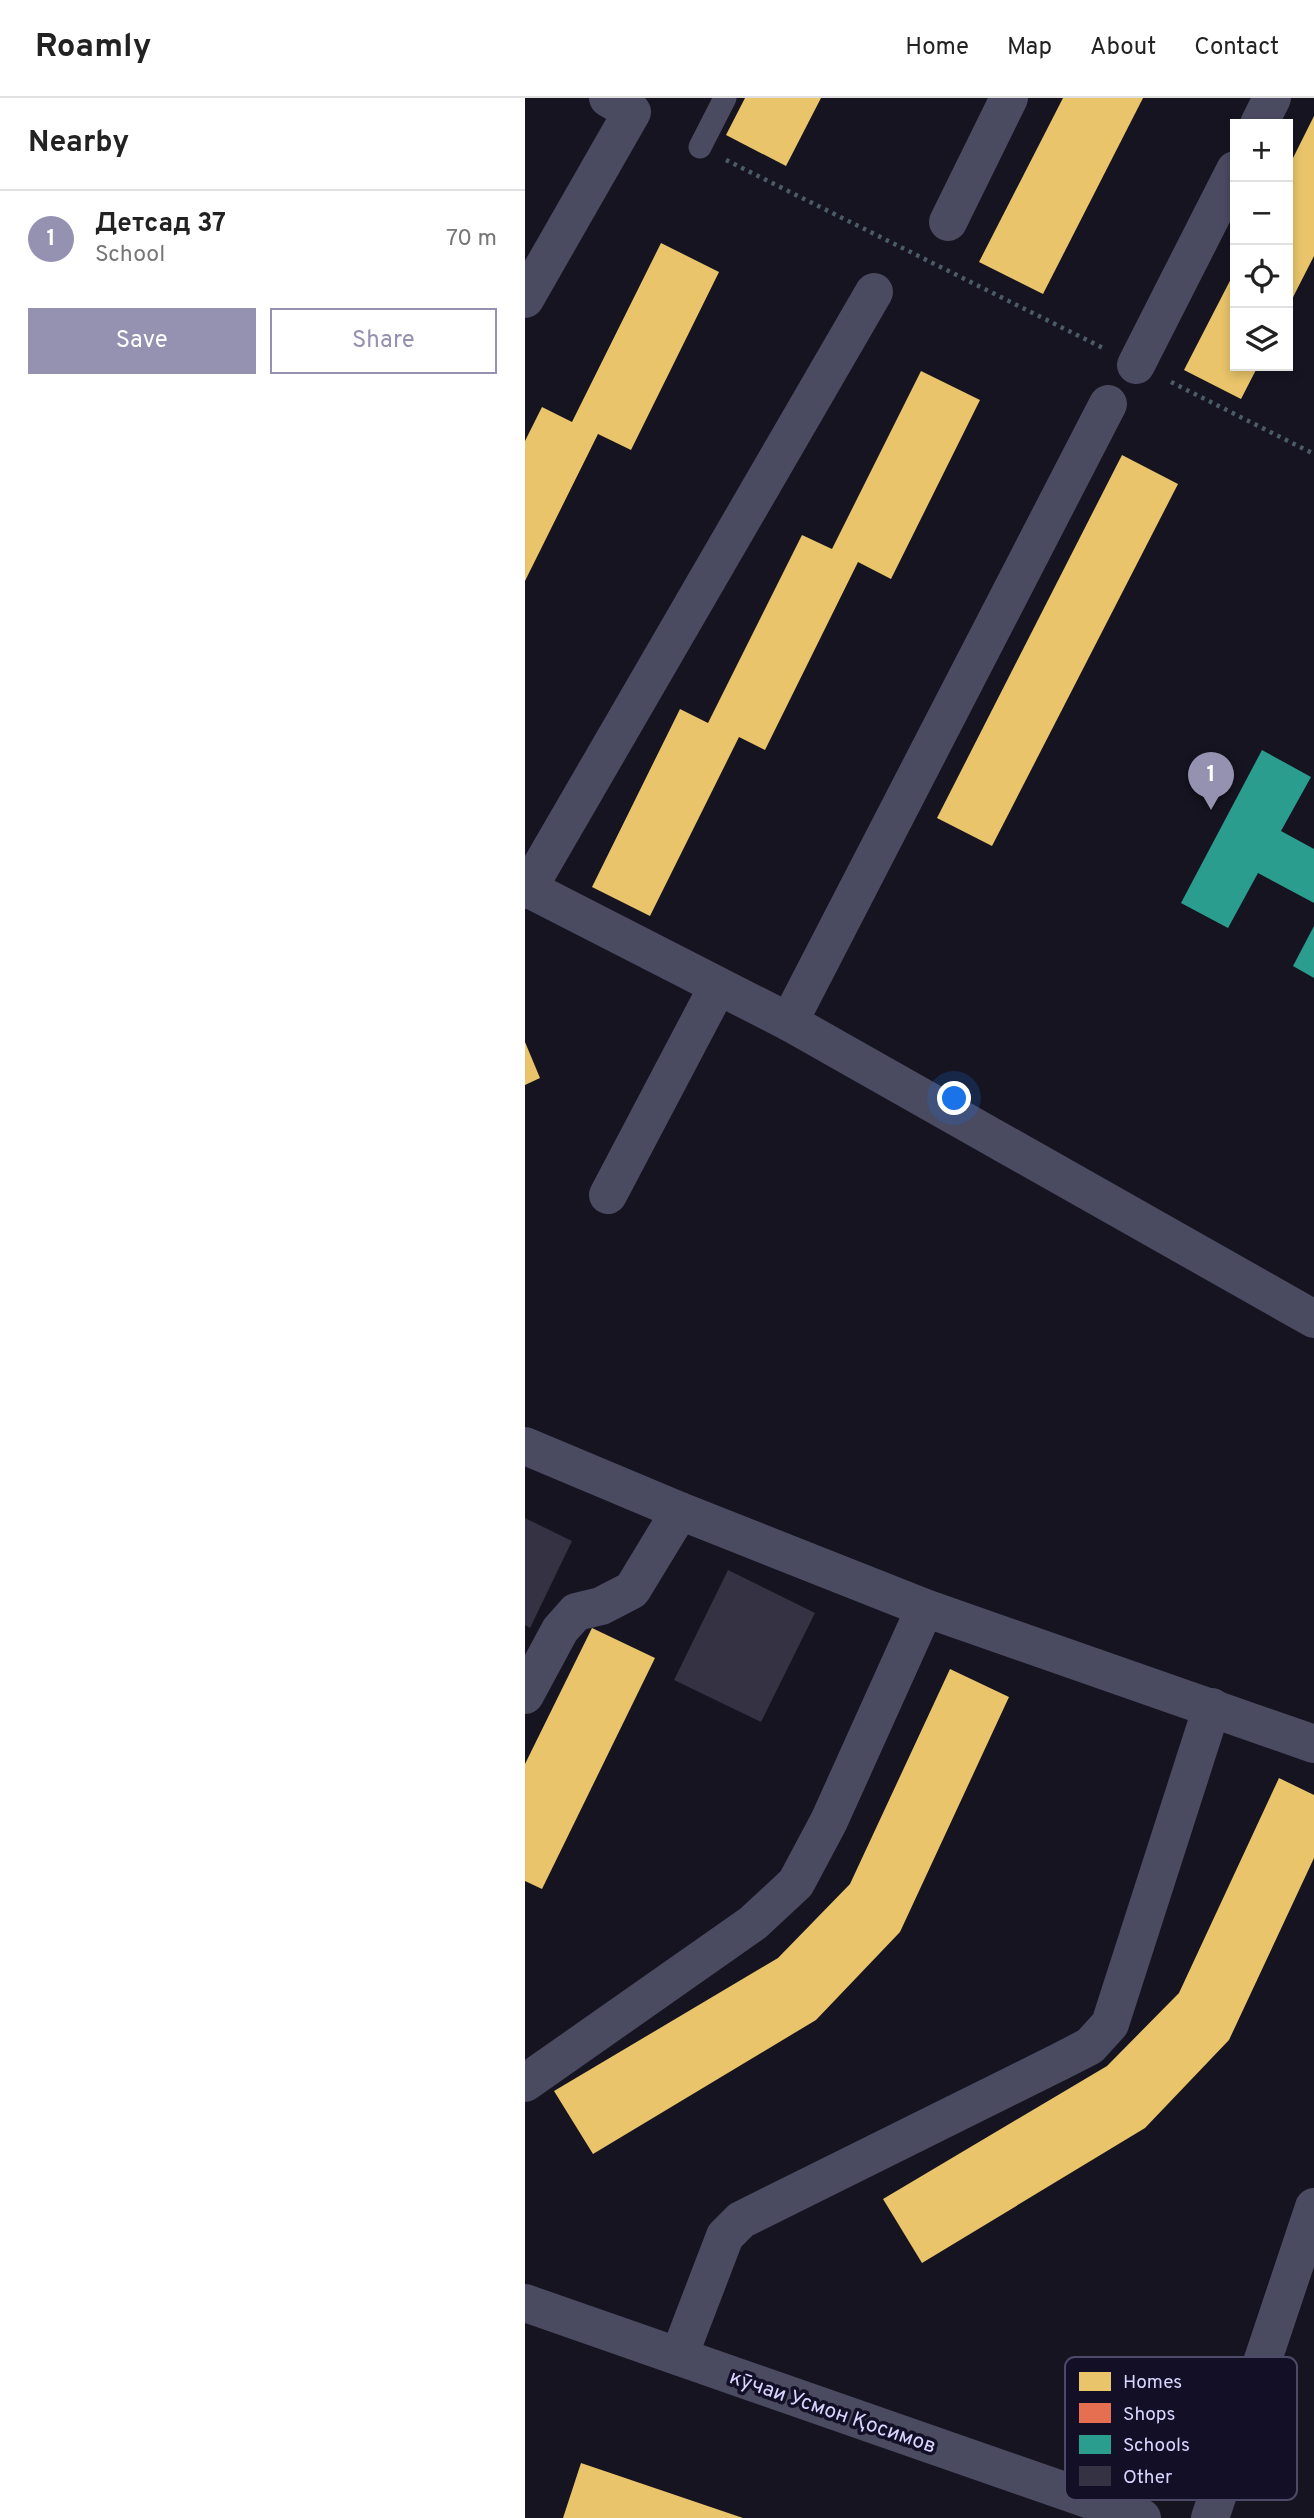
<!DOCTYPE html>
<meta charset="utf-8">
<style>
:root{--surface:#fff;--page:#f2f2f2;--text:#222;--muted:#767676;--line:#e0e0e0;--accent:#9491b1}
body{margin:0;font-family:Overpass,sans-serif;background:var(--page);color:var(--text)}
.controls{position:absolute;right:21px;top:21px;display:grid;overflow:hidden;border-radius:0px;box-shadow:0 4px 10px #0003}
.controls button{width:63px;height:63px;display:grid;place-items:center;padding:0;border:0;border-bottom:2px solid var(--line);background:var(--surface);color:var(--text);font:35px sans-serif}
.you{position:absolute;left:430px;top:1001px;width:24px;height:24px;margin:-18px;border:5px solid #fff;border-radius:50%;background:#1a73e8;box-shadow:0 0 0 10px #1a73e833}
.badge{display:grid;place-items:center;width:46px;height:46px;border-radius:50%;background:var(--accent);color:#fff;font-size:23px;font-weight:700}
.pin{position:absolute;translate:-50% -58px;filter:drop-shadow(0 2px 4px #0008)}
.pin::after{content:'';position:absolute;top:37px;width:24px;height:21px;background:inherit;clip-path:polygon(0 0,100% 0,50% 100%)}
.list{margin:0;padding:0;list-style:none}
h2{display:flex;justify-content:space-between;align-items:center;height:91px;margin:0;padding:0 28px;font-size:30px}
h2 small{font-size:23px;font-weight:400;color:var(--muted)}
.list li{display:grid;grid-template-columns:46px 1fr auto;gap:21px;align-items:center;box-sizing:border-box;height:98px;padding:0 28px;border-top:2px solid var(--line)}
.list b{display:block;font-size:26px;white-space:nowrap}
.list p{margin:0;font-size:23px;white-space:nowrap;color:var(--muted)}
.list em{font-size:23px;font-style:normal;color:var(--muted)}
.actions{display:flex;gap:14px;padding:21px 28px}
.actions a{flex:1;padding:16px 0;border:2px solid var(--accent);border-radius:0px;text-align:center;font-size:24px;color:var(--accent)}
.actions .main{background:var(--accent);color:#fff}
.icon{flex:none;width:38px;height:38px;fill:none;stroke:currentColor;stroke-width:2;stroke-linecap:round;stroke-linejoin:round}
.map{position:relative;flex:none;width:789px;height:2420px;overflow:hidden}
header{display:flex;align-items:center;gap:42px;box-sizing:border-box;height:98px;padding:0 35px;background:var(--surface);border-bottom:2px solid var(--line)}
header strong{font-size:33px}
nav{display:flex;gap:38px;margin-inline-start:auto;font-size:24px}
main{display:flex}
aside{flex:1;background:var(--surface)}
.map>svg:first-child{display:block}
.homes{fill:#e9c46a}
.schools{fill:#2a9d8f}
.building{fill:#343243}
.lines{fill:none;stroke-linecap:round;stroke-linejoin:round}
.path{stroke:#4c5b68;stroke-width:4.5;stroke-dasharray:3.5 5;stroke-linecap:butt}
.service{stroke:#4a4a61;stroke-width:23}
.minor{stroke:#4a4a61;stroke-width:38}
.tertiary{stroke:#4a4a61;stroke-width:38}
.labels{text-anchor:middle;stroke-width:7;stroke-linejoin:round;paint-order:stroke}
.street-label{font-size:21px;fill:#d8d5ff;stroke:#120f26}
.key{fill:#120f26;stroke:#4d4a67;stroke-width:2}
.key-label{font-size:19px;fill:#d8d5ff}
</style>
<header>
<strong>Roamly</strong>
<nav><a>Home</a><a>Map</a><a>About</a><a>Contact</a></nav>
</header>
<main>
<aside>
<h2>Nearby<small></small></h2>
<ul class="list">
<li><span class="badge">1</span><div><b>Детсад 37</b><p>School</p></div><em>70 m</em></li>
</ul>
<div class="actions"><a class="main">Save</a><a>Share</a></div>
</aside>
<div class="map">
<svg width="789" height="2420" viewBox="0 0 789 2420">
<rect width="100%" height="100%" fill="#161421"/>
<g class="homes">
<polygon points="220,0 296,0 261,68 201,37"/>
<polygon points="538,0 618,0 518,196 454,164"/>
<polygon points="789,18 789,158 763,209 763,70"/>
<polygon points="136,145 194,174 106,352 73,336 0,483 0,343 17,309 47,324"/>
<polygon points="710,173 710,268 733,268 716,301 659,272"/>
<polygon points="396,273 455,302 366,481 333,464 240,652 214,639 125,818 67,789 155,611 183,625 277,437 307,451"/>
<polygon points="597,357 653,386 467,748 412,720"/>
<polygon points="0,944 15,980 0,987"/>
<polygon points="67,1530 130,1560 17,1791 0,1783 0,1666"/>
<polygon points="425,1571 484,1599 375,1834 291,1922 68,2056 29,1993 253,1860 325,1786"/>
<polygon points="754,1680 789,1697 789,1760 704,1942 620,2030 397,2165 358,2101 582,1968 654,1895"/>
<polygon points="56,2365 218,2420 38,2420"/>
</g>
<g class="schools">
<polygon points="737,652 786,679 756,733 789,751 789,805 733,775 703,830 656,805"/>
<polygon points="789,828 789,880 768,868"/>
</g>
<g class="building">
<polygon points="0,1420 47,1443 5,1530 0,1527"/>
<polygon points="203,1472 290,1515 236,1624 149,1582"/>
</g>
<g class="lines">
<g class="path">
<polyline points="201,62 578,250"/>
<polyline points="646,284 789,356"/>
</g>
<polyline class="service" points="175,49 200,0"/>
<g class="minor">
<polyline points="734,26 747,0"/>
<polyline points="423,124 484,0"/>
<polyline points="0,201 107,14 83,0"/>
<polyline points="611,267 710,72"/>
<polyline points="0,789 264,924 789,1221"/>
<polyline points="0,792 4,789 349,194"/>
<polyline points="264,924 583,306"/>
<polyline points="83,1097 193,888"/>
<polyline points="0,1348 155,1413 400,1510 789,1646"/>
<polyline points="0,1597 35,1532 51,1514 76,1508 107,1492 155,1413"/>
<polyline points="0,1985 228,1825 271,1785 304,1723 400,1510"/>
<polyline points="154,2258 200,2138 216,2122 536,1963 565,1948 585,1926 687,1609"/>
<polyline points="685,2420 789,2109"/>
</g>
<polyline class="tertiary" points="0,2205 617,2420"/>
</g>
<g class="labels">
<g class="street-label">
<text transform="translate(308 2313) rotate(19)" y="7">кӯчаи Усмон Қосимов</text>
</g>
</g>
<rect x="540" y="2259" width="232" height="143" rx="10" class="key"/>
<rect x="554" y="2274" width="32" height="19" fill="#e9c46a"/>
<rect x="554" y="2305" width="32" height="20" fill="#e76f51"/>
<rect x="554" y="2337" width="32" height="19" fill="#2a9d8f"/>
<rect x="554" y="2368" width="32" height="20" fill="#343243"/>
<g class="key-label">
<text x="598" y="2290">Homes</text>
<text x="598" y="2322">Shops</text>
<text x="598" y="2353">Schools</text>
<text x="598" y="2385">Other</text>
</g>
</svg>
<div class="controls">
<button>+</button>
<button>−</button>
<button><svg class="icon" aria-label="locate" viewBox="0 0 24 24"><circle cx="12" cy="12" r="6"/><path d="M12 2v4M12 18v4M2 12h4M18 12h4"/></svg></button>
<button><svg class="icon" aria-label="layers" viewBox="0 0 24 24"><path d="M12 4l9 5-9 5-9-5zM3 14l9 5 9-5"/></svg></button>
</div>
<div class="you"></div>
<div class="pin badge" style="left:686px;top:712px">1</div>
</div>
</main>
